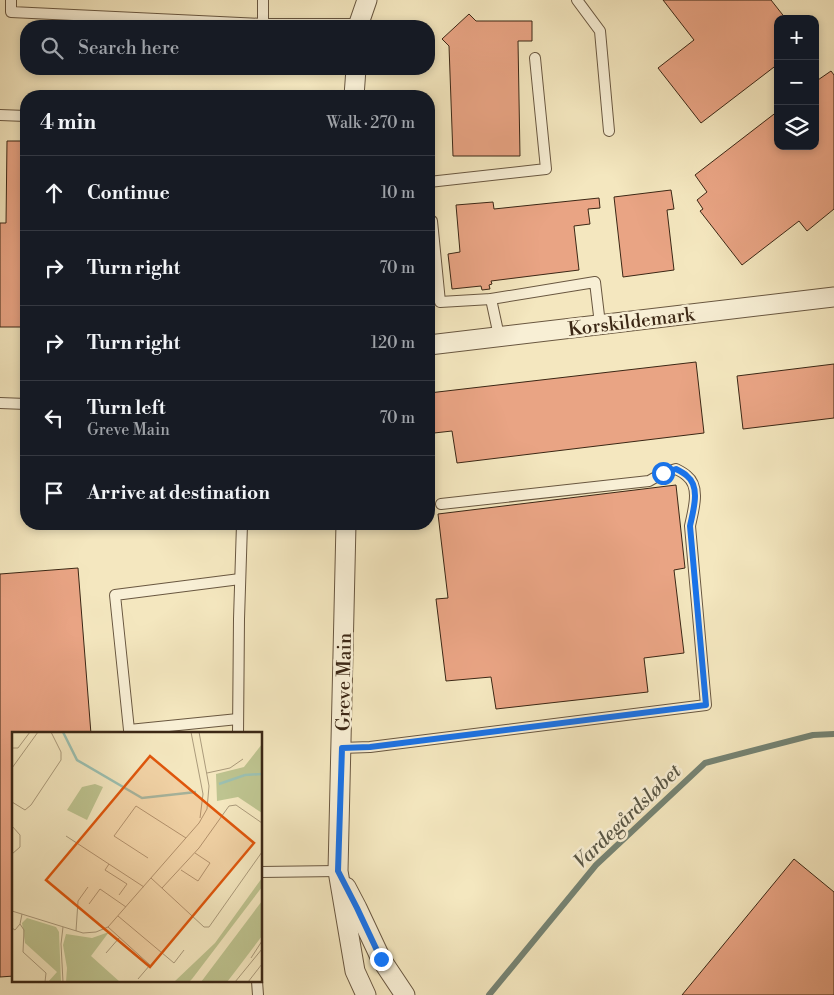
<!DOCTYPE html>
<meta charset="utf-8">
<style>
:root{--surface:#171b24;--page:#242831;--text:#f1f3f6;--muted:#9ea1a6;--line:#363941}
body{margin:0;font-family:"Libre Bodoni",serif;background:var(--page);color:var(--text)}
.controls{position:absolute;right:15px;top:15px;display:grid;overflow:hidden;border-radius:10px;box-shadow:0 2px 8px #0003}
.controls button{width:45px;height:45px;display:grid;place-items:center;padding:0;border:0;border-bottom:1px solid var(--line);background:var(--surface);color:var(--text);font:25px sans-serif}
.stop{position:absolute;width:15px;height:15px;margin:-11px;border:4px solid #1a73e8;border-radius:50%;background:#fff}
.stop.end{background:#1a73e8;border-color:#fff;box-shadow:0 1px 5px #0008}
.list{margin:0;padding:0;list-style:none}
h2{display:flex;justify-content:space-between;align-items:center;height:65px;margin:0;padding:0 20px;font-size:21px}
h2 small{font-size:16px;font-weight:400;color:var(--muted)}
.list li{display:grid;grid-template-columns:32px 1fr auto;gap:15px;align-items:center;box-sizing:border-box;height:75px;padding:0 20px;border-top:1px solid var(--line)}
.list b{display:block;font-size:19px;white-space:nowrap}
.list p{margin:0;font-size:16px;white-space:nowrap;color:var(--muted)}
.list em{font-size:16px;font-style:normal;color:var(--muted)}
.icon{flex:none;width:28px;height:28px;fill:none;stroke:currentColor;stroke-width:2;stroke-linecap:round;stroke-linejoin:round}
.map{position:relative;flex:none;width:834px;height:995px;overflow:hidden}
.search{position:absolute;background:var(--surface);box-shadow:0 2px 8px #0003;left:20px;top:20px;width:415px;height:55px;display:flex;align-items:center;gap:12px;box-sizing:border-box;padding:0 18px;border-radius:20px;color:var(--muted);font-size:19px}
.panel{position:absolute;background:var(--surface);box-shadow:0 2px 8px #0003;left:20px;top:90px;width:415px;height:440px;border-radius:20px}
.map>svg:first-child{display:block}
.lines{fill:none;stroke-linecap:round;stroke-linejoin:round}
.stream{stroke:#758373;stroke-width:6}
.building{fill:#e9a484;stroke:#3b2715}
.service-casing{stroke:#695740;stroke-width:12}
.minor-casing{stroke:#695740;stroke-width:21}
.service{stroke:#f8efd5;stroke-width:10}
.minor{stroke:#f8efd5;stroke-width:19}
.route{stroke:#1a73e8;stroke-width:6}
.labels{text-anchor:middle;stroke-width:5;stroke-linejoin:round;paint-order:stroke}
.street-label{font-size:19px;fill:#3b2715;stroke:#f8efd5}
.water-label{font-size:20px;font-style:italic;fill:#585544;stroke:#f8efd5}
.inset-river{fill:none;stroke:#9cc0b1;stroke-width:2.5}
.inset-road{fill:none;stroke:#aa9a7b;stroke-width:1}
.view{fill:#df560c;fill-opacity:0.15;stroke:#df560c;stroke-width:2.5}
.inset-edge{fill:none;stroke:#3b2715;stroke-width:2.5}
</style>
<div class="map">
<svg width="834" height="995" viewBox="0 0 834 995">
<rect width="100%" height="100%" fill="#f4e7bf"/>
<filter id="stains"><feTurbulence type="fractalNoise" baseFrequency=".004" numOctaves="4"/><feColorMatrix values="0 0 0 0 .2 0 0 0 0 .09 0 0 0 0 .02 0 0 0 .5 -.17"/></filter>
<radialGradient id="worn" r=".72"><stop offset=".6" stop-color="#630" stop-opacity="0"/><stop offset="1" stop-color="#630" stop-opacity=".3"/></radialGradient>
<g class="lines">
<polyline class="stream" points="489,995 596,865 705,763 813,735 834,734"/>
</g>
<g class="building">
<polygon points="663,0 771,0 786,19 778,19 778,64 701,123 658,68 694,40"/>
<polygon points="469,14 476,21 532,21 532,41 518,41 520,156 453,156 449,46 442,39"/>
<polygon points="831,71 834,75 834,209 807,231 799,221 742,265 700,211 703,209 697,200 707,192 695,175 778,111 778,146 815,146 815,82"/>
<polygon points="7,141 26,141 26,327 0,327 0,223 6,223"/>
<polygon points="671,190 674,209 667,210 674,270 623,277 614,197"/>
<polygon points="599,198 600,208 588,209 590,224 574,226 579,270 491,281 492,284 489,285 490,289 482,290 481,286 452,289 448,254 460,252 456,205 493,202 494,209"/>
<polygon points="696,362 704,433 457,463 452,431 434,433 429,393"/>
<polygon points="834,364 834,418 743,429 737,376"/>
<polygon points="676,485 685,568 674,570 684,653 644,658 648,692 496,709 491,677 446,681 436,599 448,598 438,514"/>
<polygon points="78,568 91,734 14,734 14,976 0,977 0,574"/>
<polygon points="794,859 834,892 834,995 682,995"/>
</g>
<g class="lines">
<defs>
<g id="service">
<polyline points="11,0 11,12 263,24 358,24"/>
<polyline points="577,0 600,31 609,131"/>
<polyline points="263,24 263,0"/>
<polyline points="0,115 26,116"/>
<polyline points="429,182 546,169 535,58"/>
<polyline points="432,221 440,302 491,299 595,282 600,324"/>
<polyline points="491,299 499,336"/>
<polyline points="0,403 26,404"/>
<polyline points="238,719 129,730 115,595 240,579"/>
<polyline points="238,734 239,619 242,524"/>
<path d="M341,748l29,-1 336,-42 -16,-179c3,-15 11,-39 -3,-50 -3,-3 -7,-5 -11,-7l-13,4 -14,8 -208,23"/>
<polyline points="261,872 338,871"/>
<polyline points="257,981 258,995"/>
</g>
<g id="minor">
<polyline points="358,26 367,0"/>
<polyline points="354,96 356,69"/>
<polyline points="429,345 834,297"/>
<polyline points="346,524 338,871 355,971 366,995"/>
<polyline points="346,887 357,908 381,959 405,995"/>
</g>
</defs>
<use href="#service" class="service-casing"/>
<use href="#minor" class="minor-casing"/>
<use href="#service" class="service"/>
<use href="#minor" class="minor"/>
</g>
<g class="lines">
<path class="route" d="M381,959l-24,-51 -19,-37 4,-123 28,-1 336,-42 -16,-179c3,-15 11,-39 -3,-50 -3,-3 -7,-5 -11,-7l-13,4"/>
</g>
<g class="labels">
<g class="street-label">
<text transform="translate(631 321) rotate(-7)" y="7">Korskildemark</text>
<text transform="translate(343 682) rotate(-89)" y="7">Greve Main</text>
</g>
<g class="water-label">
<text transform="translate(627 816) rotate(-44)" y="7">Vardegårdsløbet</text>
</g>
</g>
<g transform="translate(12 732)">
<rect width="250" height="250" fill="#f4e7bf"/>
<path d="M250,12v69l-24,-16 -21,4 -1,-27 28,-7zM83,52l8,3 -16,33 -20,-10 15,-23zM250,146v9l-70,92 -3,3h-15l41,-39zM250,169v35l-28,37 -7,9h-26zM15,186l29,9 3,5 2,50h-13l9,-10 -32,-29 -3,-20zM97,200l-18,24 29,26h-54l1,-14 -4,-23 3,-11 26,4z" fill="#bec490"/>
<path class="inset-river" d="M51,0l14,28 65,38 54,-6M207,52l26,-9 17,-1"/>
<path class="inset-road" d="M179,0l12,62 -3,24M0,16h6l12,-16M0,36l26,-36M195,41l23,-5 13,-9M0,70l13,8 6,-5 30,-45v-8l-10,-20M0,94l8,9v12l-8,7M54,104l78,51M136,126l-34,-22 22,-30 50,32M97,132l-4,6 22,14 -8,11M169,138l17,11 12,-18 -15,-10M139,146l53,49h5l53,-75M150,156l37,-40 30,-42 7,-1 26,18M77,172l11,-15 26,18M0,179l71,22 13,-1 12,-5 91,-104 8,-14 2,-23 -10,-54M106,184l56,47 10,-13M8,192l4,6 -1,22 23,21 -1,9M96,195l42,38 -12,14M0,196l3,2 5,-6 2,-10M64,199l2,-30 10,-14M94,221l14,-16M239,226l11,-17M51,250l-2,-38 2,-17M223,250l27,-33M236,250l14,-18"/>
<path class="view" d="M138,24l104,87 -104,124 -104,-87z"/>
<rect width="250" height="250" class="inset-edge"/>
</g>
<rect width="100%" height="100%" filter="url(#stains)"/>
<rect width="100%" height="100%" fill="url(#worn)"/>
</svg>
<div class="controls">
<button>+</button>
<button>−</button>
<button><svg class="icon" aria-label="layers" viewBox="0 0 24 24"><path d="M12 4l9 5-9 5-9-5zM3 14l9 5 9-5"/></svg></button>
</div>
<div class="stop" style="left:663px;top:473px"></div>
<div class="stop end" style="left:381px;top:959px"></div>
<div class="search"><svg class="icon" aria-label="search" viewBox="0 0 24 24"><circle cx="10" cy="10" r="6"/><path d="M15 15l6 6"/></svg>Search here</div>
<section class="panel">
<h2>4 min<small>Walk · 270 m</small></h2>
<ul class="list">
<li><svg class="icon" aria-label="ahead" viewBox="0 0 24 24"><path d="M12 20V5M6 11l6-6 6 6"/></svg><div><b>Continue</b></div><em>10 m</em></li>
<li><svg class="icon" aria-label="right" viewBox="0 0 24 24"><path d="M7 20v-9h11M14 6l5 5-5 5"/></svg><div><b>Turn right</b></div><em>70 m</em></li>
<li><svg class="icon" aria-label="right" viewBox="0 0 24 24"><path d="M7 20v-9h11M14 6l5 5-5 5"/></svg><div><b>Turn right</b></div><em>120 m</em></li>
<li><svg class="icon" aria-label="left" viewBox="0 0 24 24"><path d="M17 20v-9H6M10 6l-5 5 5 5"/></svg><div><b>Turn left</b><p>Greve Main</p></div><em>70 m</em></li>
<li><svg class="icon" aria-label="arrive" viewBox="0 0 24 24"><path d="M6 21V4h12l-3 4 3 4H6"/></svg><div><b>Arrive at destination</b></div></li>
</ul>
</section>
</div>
